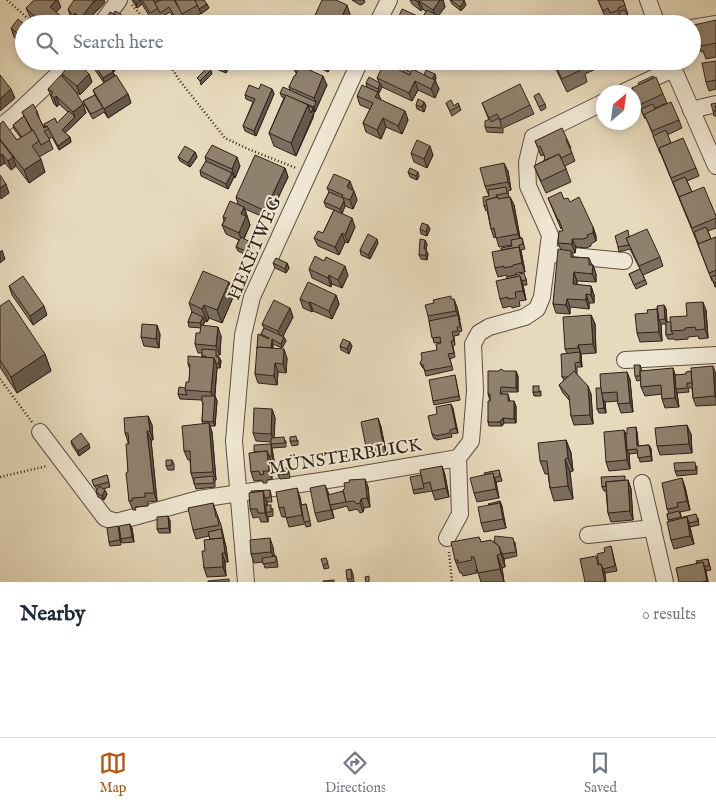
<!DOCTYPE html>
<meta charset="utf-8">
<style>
:root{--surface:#fff;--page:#f2f2f3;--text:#1f2937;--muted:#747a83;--line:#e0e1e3;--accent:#b45309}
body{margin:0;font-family:"IM FELL English",serif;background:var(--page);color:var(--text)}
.compass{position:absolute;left:596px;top:85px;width:45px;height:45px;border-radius:50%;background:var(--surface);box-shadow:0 2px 8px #0003;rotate:29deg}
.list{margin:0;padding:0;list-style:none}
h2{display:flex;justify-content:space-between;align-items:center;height:65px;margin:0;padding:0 20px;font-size:21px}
h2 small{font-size:16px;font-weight:400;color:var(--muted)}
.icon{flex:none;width:28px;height:28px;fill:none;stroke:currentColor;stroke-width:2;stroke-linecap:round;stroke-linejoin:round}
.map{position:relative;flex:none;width:716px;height:582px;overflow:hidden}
.search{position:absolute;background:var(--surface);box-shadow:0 2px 8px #0003;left:15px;right:15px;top:15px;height:55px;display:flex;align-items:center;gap:12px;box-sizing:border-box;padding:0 18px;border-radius:28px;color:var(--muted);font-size:19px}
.sheet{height:155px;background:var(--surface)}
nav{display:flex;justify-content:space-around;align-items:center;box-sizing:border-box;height:70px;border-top:1px solid var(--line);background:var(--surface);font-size:14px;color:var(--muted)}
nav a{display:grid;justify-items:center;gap:2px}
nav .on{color:var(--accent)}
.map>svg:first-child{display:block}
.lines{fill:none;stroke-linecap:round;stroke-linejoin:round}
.minor-casing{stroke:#5e4e42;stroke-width:18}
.path{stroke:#312019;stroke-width:2.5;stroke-dasharray:1 2.5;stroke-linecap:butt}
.minor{stroke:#efe7d3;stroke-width:16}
.wall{fill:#7c6f5f;stroke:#312019}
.shaded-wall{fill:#655a4d;stroke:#312019}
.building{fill:#90816e;stroke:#312019}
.labels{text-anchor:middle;stroke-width:4;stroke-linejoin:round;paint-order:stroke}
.street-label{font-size:18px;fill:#312019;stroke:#efe7d3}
</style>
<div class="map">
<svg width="716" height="582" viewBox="0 0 716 582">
<rect width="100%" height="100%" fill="#e7dabc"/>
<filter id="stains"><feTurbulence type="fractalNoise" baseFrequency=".004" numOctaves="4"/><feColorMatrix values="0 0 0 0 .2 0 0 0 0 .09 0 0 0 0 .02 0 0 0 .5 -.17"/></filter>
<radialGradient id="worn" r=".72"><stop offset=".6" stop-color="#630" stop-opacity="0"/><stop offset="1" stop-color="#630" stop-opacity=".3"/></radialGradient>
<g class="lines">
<defs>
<g id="minor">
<polyline points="648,0 657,24"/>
<polyline points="101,24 119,0"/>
<polyline points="377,24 389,0"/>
<polyline points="692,28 716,24"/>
<polyline points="670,61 716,166"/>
<polyline points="624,92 673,69"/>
<polyline points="691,110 716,104"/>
<polyline points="0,127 15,115 72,61"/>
<polyline points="552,254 624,261"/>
<polyline points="625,360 716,355"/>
<polyline points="40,432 105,518 116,522 199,499 334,479 435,462 458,458"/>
<polyline points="642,483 665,582"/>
<polyline points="588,535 653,528"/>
<polyline points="447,538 460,514 458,458 471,441 475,391 473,344 479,333 489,327 525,317 537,309 542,297 550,235 528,186 527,162 533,137 604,102"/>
<polyline points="246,582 234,441 243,335 252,297 360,61"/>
</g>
</defs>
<use href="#minor" class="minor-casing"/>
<g class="path">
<polyline points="7,0 34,24"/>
<polyline points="132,5 149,24"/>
<polyline points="167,61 180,81 225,138 248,149 296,168"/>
<polyline points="0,379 32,422"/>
<polyline points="0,477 47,466"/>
<polyline points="449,552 452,582"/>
</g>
<use href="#minor" class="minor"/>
</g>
<g class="wall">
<polygon points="132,0 204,0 209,8 187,22 188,24 178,24 170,12 153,22 142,4 137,8"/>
<polygon points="352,0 364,0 365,2 363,4 360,5"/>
<polygon points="410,0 443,0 445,7 438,16 440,21 438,24 433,24 425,19 424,15 426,12 423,9 421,11 412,4"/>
<polygon points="450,0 464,0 466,5 461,11 452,4"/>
<polygon points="598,0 623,0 628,14 627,15 629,20 633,24 619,24 618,21 614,22 612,17 606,19"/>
<polygon points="105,2 97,11 97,10 86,24 80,24 79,22 77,24 75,24 71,18 68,9"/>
<polygon points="61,7 56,12 64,24 37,24 30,17 26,8"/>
<polygon points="716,20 716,57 706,59 703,51 701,52 697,39 694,39 693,35"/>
<polygon points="24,24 24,54 22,52 20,48 23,45 14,37 11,28"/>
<polygon points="92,61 108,63 109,62 108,61 113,61 115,63 117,67 113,72 115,76 128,94 131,103 108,118 104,112 93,119 85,106 83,101 95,95 93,90 104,83 95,70"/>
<polygon points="297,61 334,61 334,63 332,64 328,72 313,65 310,71 327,85 315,112 314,111 314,113 313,118 296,156 274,146 269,133 284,98 282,97 280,93 290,90 289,87 297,73 295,72 294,68"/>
<polygon points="397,61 420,61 417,70"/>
<polygon points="552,61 597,61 600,67 585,74 587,82 567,92"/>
<polygon points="631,61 648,61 634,68"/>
<polygon points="716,61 716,89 709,91 706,82"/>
<polygon points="212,64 230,65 226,73 214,68"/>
<polygon points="403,72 424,75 435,74 436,78 435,80 439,89 435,98 418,90 412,101 382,87 379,93 378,93 381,100 405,111 408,120 402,134 386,127 381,139 366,132 363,123 370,109 360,105 357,96 367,87 366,83 379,82 377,78"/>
<polygon points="62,74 89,74 92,82 80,95 75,91 86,113 65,133 70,137 71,142 59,150 52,137 49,139 53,149 39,157 45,172 29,183 16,166 11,170 5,163 0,166 0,124 17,140 21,138 14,129 13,125 24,116 22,112 37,111 40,120 44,127 45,127 44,124 57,123 68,112 59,104 57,107 54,104 48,89 63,77"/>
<polygon points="632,88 663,94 667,103 655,108 655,109 679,120 682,128 667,135 671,143 696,168 699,176 687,181 692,192 716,216 716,228 708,231 711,239 716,237 716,287 715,287 713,281 712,281 695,237 646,118 645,119"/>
<polygon points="259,89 272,89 274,94 256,136 245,131 243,126 253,102 246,99 245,95"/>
<polygon points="534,96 545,104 546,108 541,111"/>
<polygon points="424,102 426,106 424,112 417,109 416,105"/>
<polygon points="446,103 454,106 458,103 461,110 452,116"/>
<polygon points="482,103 530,105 534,114 503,128 503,133 487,132 485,127 489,120"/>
<polygon points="716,103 716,116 714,116 713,111"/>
<polygon points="567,139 571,148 570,148 575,161 565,166 571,182 546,193 539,178 534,166 545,160 545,157 544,155 541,156 535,141"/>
<polygon points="195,152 197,157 190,167 180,161 178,157"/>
<polygon points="411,153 433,155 427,168 414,162"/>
<polygon points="205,157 240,166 235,178 234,177 228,189 201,176 200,171 206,161"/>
<polygon points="285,168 288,177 268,219 245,209 250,225 244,239 250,242 252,246 248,256 238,251 236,247 239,240 226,234 222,225 224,221 223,217 238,204 236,197"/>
<polygon points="508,171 511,190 508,191 509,197 510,197 514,205 520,238 522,238 525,249 521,250 525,272 516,273 516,275 526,278 527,285 523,285 526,300 519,301 520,306 512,308 511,306 503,308 500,299 508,276 507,275 498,277 495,268 501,250 512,246 512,245 499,247 496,237 494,238 491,229 487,210 486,211 484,206 489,196 485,186"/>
<polygon points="408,172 419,176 417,180 410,177"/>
<polygon points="327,188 353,189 357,200 353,209 345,206 342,213 355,227 348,243 345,242 339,255 318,246 314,238 323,233 334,210 326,207 324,202 329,192"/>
<polygon points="548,198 564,199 570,202 593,227 596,236 596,241 591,244 591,246 586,248 576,247 575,253 572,253 574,257 589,258 592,265 593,265 596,274 596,282 577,281 577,285 591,286 594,295 594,303 589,303 589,309 570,307 570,314 556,313 553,304 561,250 558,243 563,231 562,228 561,229"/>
<polygon points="420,229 430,229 427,236 421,234"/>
<polygon points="630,237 660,257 663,266 643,275 647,284 636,289 629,274 640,269 630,249 619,252 618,247"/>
<polygon points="378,243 370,259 361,255 360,250"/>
<polygon points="427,244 426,250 428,254 427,260 421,259 419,255"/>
<polygon points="273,263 287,263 289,268 286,273 275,268"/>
<polygon points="309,269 348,275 342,288 332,284 331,287 312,278"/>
<polygon points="229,282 234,295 222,323 209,318 207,322 205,321 203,325 221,336 220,355 218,355 218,357 219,357 221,361 220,368 217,368 215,396 217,401 215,426 210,426 212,432 216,480 215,481 215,487 196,489 191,473 190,460 188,460 184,451 203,424 202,421 203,406 202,400 180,399 178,394 186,388 189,382 190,370 188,364 202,357 202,353 198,353 195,344 200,333 201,328 189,327 188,322 192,312 189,303"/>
<polygon points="9,286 47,315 33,325 12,295"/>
<polygon points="336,295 339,304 332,319 313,311 312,312 303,308 300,299"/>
<polygon points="452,299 457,307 462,331 459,332 459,335 454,336 455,345 453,346 455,357 450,359 453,370 426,376 424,369 422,367 420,363 437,350 441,343 441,342 434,343 428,316"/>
<polygon points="664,305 666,309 667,322 671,322 687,316 706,310 708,338 699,339 698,336 688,337 688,339 675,340 674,339 668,339 666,335 666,324 661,324 662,341 640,342 637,333 648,313"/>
<polygon points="0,306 45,354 51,371 17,393 0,367"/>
<polygon points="290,308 293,317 283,336 286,341 282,348 273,344 273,348 287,358 286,373 278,372 277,385 258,383 255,374 261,336 261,334 264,328 262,324"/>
<polygon points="591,315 595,324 596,353 581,354 582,367 577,367 577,374 591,394 593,424 574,425 571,416 570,401 563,393 559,385 564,380 562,377 567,353 565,349"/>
<polygon points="160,334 159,348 144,346 141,337"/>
<polygon points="340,346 352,346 349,354 341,350"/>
<polygon points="640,365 642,371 675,375 716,374 716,405 696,406 693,398 692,388 688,388 689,392 677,393 679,407 665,408 662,399 662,394 645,396 641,387 641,380 637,381 635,376"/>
<polygon points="504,371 518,376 518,392 502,392 502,394 508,394 510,401 516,406 516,423 504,423 502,426 489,426 488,422 490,401 488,394"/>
<polygon points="627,372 630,380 633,412 621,413 618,404 618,401 605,402 606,413 599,413 597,409 601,388"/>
<polygon points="455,375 460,400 434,405 433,401"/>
<polygon points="541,391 541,396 534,396 533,392"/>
<polygon points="451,404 458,433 451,434 452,437 436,440 436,438 434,439 432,434 437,414"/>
<polygon points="272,409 275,418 274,438 286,441 286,447 272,448 274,461 271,461 272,479 267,480 267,483 263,483 262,480 254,481 251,472 254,452 271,444 271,442 256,441 253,433"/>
<polygon points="148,416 152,425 153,440 151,440 157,501 148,502 148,506 135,507 136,510 133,510 129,501 128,472 128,442 125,433"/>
<polygon points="378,418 381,427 386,452 369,456 366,447"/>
<polygon points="624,430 626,434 637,432 638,446 649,445 651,449 652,461 640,462 638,453 629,454 630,469 609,471 606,462"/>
<polygon points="691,434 692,453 660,455 657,446"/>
<polygon points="298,440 298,445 292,446 290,441"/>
<polygon points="566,440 571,453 573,471 570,472 573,499 554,501 550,488 548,474 545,474 540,461"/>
<polygon points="71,441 90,448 79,456 72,445"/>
<polygon points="172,460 174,464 174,470 168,470 166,466"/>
<polygon points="442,466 445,475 449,497 435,500 432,491 414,494 413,490 421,475"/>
<polygon points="697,466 697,474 677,476 675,471"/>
<polygon points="288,468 289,472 290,478 280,479 278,475"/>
<polygon points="499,470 502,481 496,482 499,498 477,502 474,493 485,475"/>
<polygon points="107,475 110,487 103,489 107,494 104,500 98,497 96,492 97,491 92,480"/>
<polygon points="365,479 368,487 370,507 364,508 363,512 360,513 357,509 349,511 347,506 332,510 334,518 318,522 315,513 343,491"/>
<polygon points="628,480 631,489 633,520 611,522 608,513 606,491 604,491 602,487"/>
<polygon points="685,487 690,510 680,512 682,519 698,518 699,525 690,527 694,544 674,549 671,540 669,522 667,514 669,513 667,509"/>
<polygon points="270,490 271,494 272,502 267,502 267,505 273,509 273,516 268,517 268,522 261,522 259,517 253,518 250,509"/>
<polygon points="300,497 301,505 306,504 311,526 306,527 305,524 289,527 286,517 282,517 279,508"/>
<polygon points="500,501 506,528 484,532 481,523 489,505"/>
<polygon points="213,503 221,525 226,547 228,562 225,562 226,576 207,577 204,568 205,551 210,539 209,536 196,539 193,530"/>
<polygon points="168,516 170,521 170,533 159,533 157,529"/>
<polygon points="118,526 119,530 121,545 110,546 109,542"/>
<polygon points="132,528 134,542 122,543 121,539"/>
<polygon points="479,537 481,542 515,542 517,556 504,559 505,567 502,568 504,582 481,582 477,570 476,570 477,573 463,576 462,573 460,573 455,560"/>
<polygon points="611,546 617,571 605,573 598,560 605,552"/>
<polygon points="273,547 274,556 276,556 277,560 278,567 265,568 263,562 254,563 251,554"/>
<polygon points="326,558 329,568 324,569 323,565"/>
<polygon points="708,559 711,570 706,571 708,582 679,582 697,563"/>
<polygon points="351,569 353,574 354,582 348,582 347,579"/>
</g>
<g class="shaded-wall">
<polygon points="56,0 58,0 61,7 54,15 50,7"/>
<polygon points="96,0 104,0 105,2 97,11 97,10 86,24 81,24 80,19 94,1"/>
<polygon points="140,0 142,4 137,8 136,3"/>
<polygon points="440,0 443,0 445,7 436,19 433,10"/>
<polygon points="419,1 423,9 421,11 418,2"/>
<polygon points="464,1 466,5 461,11 460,7"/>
<polygon points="207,4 209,8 201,14 199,9"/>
<polygon points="347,5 350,14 346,24 339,24"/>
<polygon points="75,13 79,22 77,24 76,24 73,16"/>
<polygon points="61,16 64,24 53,24"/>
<polygon points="439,16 440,21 438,24 436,24 435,22"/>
<polygon points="195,61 202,61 196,66 194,62"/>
<polygon points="228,61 230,65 226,73 224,69"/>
<polygon points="312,61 313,65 308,77 306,73"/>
<polygon points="326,61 331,61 332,64 328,72 325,64"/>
<polygon points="413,61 420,61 417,70"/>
<polygon points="115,63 117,67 114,72 112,68"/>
<polygon points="211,70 212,74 201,85 200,81"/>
<polygon points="113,72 116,80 106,87 103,78"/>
<polygon points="89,74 92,82 80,95 77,86"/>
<polygon points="435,74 436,78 434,84 432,80"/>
<polygon points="323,76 327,85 315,112 314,107 316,102 314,98"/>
<polygon points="435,80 439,89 435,98 431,89"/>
<polygon points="415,81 418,90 412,101 409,93"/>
<polygon points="380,83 382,87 379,93 378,89"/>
<polygon points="11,89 15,98 0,111 0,99"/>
<polygon points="272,89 274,94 256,136 254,131"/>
<polygon points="378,92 381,101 375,97"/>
<polygon points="128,94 131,103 108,118 104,109"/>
<polygon points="56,96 59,104 57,107 54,98"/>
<polygon points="424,102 426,106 424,112 422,107"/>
<polygon points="83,104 86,113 64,134 62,130 75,117 73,112"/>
<polygon points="308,105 311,113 313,108 314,113 296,156 291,143"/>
<polygon points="405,111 408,120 402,134 398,126"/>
<polygon points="383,118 386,127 381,139 377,130"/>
<polygon points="70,137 71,142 59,150 58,146"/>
<polygon points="430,146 433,155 427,168 424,159"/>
<polygon points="195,152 197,157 190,167 188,163"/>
<polygon points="2,154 5,163 0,166 0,155"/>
<polygon points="13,157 16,166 11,170 8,161"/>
<polygon points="237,157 240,166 235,178 232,169"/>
<polygon points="41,159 45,172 29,183 24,170"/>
<polygon points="504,163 508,171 511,190 508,182"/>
<polygon points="285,168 288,177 268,219 265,211"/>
<polygon points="418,172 419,176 417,180 416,176"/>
<polygon points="232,173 234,177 228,189 226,184"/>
<polygon points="350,181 353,189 350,196 347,187"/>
<polygon points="6,184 9,193 1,199 0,196 0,188"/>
<polygon points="354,191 357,200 353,209 350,200"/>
<polygon points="510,197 514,205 521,243 518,234"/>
<polygon points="344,201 345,206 342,214 340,209"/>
<polygon points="244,207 250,225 242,242 239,233 241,214"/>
<polygon points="352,218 355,227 348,243 345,235"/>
<polygon points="428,225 430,229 427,236 426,232"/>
<polygon points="593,227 596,236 596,241 593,233"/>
<polygon points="342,233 345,242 339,255 335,247"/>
<polygon points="377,239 378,243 370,259 368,255"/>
<polygon points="572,239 576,247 575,253 572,244"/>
<polygon points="425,240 427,244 426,250 428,254 427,260 424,249"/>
<polygon points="250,242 252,246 248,256 246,251"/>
<polygon points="519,247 522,256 525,272 522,263"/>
<polygon points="2,250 5,259 0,263 0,252"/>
<polygon points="287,263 289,268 286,273 285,269"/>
<polygon points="593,265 596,274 596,282 592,274"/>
<polygon points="345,266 348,275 342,288 338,280"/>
<polygon points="574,272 577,281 576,293 573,284"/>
<polygon points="329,275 332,284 331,287 328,278"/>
<polygon points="520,276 523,285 526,300 523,291"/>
<polygon points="229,282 234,295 222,323 217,310"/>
<polygon points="591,286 594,295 594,303 591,295"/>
<polygon points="586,294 589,303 589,309 586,300"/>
<polygon points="336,295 339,304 332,319 329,311"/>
<polygon points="454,299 457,307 460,320 456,311"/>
<polygon points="567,299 570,307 570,314 566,305"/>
<polygon points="310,302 313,311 312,312 309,303"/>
<polygon points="703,302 706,310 708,338 705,329"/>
<polygon points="204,305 209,318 207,322 202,309"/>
<polygon points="664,305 666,309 667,324 665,319"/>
<polygon points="44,306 47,315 33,325 30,316"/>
<polygon points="290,308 293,317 281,340 278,331"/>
<polygon points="657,309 660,317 659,320 661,324 662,341 659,332"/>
<polygon points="591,315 595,324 596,353 593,344"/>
<polygon points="203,317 205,321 202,328 200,323"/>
<polygon points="157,325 160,334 159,348 156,339"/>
<polygon points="218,327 221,336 220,355 216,346"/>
<polygon points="284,337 286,341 282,348 281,344"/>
<polygon points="272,339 273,344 272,355 271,350"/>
<polygon points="350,342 352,346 349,354 347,349"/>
<polygon points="578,345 581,354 582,367 580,362 580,352"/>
<polygon points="284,349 287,358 286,373 283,364"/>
<polygon points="45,354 51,371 17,393 11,377"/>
<polygon points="219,357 221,361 220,368 219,364"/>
<polygon points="214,358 217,367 214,401 211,392"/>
<polygon points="275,363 278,372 277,385 274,376"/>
<polygon points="713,366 716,374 716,398 715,396"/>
<polygon points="673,368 676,377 676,389 677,393 679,407 675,398"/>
<polygon points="516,371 518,376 518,392 516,388"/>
<polygon points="627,372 630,380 633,412 630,403"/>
<polygon points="588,386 591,394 593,424 590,415"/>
<polygon points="215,396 217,401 215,426 213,422"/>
<polygon points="603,399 605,402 606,413 604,408"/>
<polygon points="514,401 516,406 516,423 514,419"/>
<polygon points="451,404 453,408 458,433 456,428"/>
<polygon points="272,409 275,418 274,442 271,434"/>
<polygon points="148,416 152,425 153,440 150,431"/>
<polygon points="378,418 381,427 386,452 383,443"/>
<polygon points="503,418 504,423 502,426 500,422"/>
<polygon points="209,423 212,432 216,480 213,472"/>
<polygon points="687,425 691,434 692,453 689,444"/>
<polygon points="636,427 637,432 639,450 637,446"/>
<polygon points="624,430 628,439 627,450 629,454 630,469 627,460"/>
<polygon points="147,431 151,440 157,501 154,493"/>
<polygon points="566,440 571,453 573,471 568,458"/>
<polygon points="89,444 90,448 79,456 78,451"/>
<polygon points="271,444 272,448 274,461 272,456"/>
<polygon points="649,445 651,449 652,461 651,456"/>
<polygon points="267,451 271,460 272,479 269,471"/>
<polygon points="565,459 570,472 573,499 568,486"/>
<polygon points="442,466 445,475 449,497 446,488"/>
<polygon points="493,473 496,482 499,498 496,489"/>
<polygon points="682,478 685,487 690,510 687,501"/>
<polygon points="365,479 368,487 370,507 367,498"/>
<polygon points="628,480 631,489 633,520 630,511"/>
<polygon points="325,485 329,494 331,505 330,505 334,518 331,510"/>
<polygon points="297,488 300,497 305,523 302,515"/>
<polygon points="105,490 107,494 104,500 102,496"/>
<polygon points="263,491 267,502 267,512 266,512 268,517 268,522 265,513"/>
<polygon points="361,499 364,508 363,512 360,503"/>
<polygon points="500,501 502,506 506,528 503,519 500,503"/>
<polygon points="168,516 170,521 170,533 169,528"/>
<polygon points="687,517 690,527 694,544 690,536"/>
<polygon points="130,524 132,528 134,542 132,537"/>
<polygon points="221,529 226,547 228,562 225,553"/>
<polygon points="270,538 273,547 275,561 271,552"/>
<polygon points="499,546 504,559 505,567 501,554"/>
<polygon points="222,553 225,562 226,576 223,567"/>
<polygon points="497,555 502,568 504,582 500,569"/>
<polygon points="703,562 706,571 708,582 707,582"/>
<polygon points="601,564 605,573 606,582 605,582"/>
</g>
<g class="building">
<polygon points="34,0 56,0 50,7 61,16 53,24 42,24 26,8"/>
<polygon points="74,0 96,0 94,3 94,1 80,19 75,13 73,16 68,9"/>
<polygon points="133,0 140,0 136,3"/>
<polygon points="142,0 153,0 158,8 150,13"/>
<polygon points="161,0 174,0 188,23 179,24 169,7 160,13 155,3"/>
<polygon points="175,0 195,0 198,5 182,14"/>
<polygon points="195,0 204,0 207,4 199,9"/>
<polygon points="322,0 336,0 347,5 339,24 311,24"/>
<polygon points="415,0 440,0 433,10 419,1 418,2"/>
<polygon points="451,0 464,0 464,1 460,7"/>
<polygon points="598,0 623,0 625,5 618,8 619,10 610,13 608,8 603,11"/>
<polygon points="402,9 424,19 421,24 396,23"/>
<polygon points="427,10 439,16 435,22 424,15"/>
<polygon points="625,10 629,20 630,19 633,24 620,24 616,16 620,15 619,12"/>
<polygon points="115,11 121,14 120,18 113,14"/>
<polygon points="110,12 126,21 129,24 103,24"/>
<polygon points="18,19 24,24 24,39 11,28"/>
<polygon points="716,20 716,43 701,46 700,38 697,39 694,25"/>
<polygon points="692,28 694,28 696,34 693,35"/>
<polygon points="24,44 24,50 20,48"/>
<polygon points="72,61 75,61 89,74 77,86 62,74"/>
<polygon points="92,61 106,61 113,72 103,78"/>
<polygon points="109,61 113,61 115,63 112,68 108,63"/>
<polygon points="215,61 228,61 224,69 212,64"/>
<polygon points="297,61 311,61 307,69 300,66 298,69 294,68"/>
<polygon points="553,61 580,61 579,62 583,69 562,79"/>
<polygon points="716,61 716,80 706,82 702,63"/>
<polygon points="384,63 410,75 412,69 435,80 431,89 415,81 409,93 377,78"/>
<polygon points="300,66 323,76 314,98 289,87 294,76 295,76"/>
<polygon points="208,67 211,70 200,81 197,78"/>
<polygon points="404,69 411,72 410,75 403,72"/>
<polygon points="426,70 435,74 432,79 424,75"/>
<polygon points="0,75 11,89 0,99"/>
<polygon points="61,75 76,92 83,104 73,112 56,96 54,98 51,95 53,92 48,89"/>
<polygon points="116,75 128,94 104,109 93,90"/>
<polygon points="653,76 654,78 639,85 638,83"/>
<polygon points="369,77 380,83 378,89 366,83"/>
<polygon points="656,77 663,94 639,105 632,88"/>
<polygon points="261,84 272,89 254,131 243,126 255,99 245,95 249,85 259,89"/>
<polygon points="520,84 530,105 500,120 497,114 489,118 482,103"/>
<polygon points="362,85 378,92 375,97 405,111 398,126 383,118 377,130 363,123 373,103 357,96"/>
<polygon points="283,87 316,102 314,107 280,93"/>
<polygon points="539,93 545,104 539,107 534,96"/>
<polygon points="95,95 103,108 91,114 83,101"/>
<polygon points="286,95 308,105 291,143 269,133"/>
<polygon points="418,99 424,102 422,107 416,105"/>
<polygon points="451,100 454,106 458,103 459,106 450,111 446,103"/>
<polygon points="671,102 679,120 652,131 644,114"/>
<polygon points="716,103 716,106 715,106 716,111 713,111 711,104"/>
<polygon points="33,104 37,111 36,112 44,128 47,126 49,129 44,131 50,140 41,145 33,130 32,130 22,112"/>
<polygon points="653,104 655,109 643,115 641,109"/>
<polygon points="308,106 313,108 311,113"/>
<polygon points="69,111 75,117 62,130 70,137 58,146 47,126 44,128 46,127 44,124 55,118 57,123"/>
<polygon points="24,116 32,131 22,137 13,125"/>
<polygon points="499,118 501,124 501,128 485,127 485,121 490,119 491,122"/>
<polygon points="3,121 17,140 33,130 39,141 32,146 41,159 24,170 0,139 0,124"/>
<polygon points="562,128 567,139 566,140 572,153 561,158 559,154 545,160 544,158 545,157 540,146 538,147 535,141"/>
<polygon points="666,130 671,143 659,148 660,153 653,136"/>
<polygon points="683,138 696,168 671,178 659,148"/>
<polygon points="0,140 13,157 8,161 2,154 0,155"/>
<polygon points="417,140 430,146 424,159 411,153"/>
<polygon points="212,145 237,157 232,169 205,157"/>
<polygon points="185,146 195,152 188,163 178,157"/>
<polygon points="559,154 566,169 541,181 534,166"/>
<polygon points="255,155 285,168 265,211 236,197"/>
<polygon points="206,161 232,173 226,184 200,171"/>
<polygon points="504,163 508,182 485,186 480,168"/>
<polygon points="410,168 418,172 416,176 408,172"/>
<polygon points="334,174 350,181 347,187 354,191 350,200 342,197 343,195 327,188"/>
<polygon points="0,175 6,184 0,188"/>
<polygon points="685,177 692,192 679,197 681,202 673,182"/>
<polygon points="506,187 507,193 496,195 497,197 486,200 487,205 484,206 483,197 489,196 488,190"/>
<polygon points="704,187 716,216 716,218 692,228 679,197"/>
<polygon points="329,192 343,198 344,201 340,209 324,202"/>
<polygon points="561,192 564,199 568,198 570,202 579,197 593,227 593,233 587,235 588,237 583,239 572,239 572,244 558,243 559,231 563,231 559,220 558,220 548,198"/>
<polygon points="498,197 498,199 510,197 518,234 496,238 494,228 491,229 486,200"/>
<polygon points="230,201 244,207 241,214 246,216 239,233 222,225 226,218 223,217"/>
<polygon points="334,210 352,218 345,235 342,233 335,247 314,238 318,231 323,233"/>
<polygon points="422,223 428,225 426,232 420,229"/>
<polygon points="706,227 711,239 698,244 700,248 694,232"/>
<polygon points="647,229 660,257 639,266 626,238"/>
<polygon points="628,230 629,237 626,238 629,245 618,247 615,236"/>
<polygon points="368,234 377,239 368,255 360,250"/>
<polygon points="241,237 250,242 246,251 236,247"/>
<polygon points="716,237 716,270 709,273 698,244"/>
<polygon points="522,238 523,244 519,245 520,251 519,247 501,250 501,248 512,246 511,240"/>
<polygon points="420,239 425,240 424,249 426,249 426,255 419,255"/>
<polygon points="519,247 522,263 513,265 513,266 504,268 504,266 495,268 492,252"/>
<polygon points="558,249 571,251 571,257 589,258 589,265 593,265 592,274 574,272 573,284 591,286 591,295 586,294 586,300 567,299 566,305 553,304"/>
<polygon points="315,256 324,261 326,257 345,266 338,280 329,275 328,278 309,269"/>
<polygon points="276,258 287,263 285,269 273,263"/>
<polygon points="640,269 645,280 634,285 629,274"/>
<polygon points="203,271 229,282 217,310 204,305 202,309 189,303"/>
<polygon points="524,273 526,280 522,281 520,276 507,279 506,277"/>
<polygon points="716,275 716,282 714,283 711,277"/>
<polygon points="23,276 44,306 30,316 9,286"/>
<polygon points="520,276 523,291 515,292 516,298 508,299 508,297 500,299 496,281"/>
<polygon points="308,282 336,295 329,311 310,302 309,303 300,299"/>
<polygon points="451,296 451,299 454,299 456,311 428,316 425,305 434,303 433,300"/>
<polygon points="9,300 45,354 11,377 0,360 0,306"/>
<polygon points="274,300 290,308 278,331 262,324"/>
<polygon points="703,302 705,329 696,330 695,327 685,328 685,330 671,331 670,317 687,316 686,303"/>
<polygon points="664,305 665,319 659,320 657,306"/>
<polygon points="657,309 659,332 637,333 635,314 648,313 647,310"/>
<polygon points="192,312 203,317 200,323 188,322"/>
<polygon points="458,315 460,327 457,327 458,331 452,332 454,341 451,341 454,353 448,354 452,366 425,371 423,365 420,363 422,359 421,353 437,350 436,344 441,343 440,337 432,338 429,321"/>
<polygon points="591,315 593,344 578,345 578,348 565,349 563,317"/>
<polygon points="666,322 671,322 671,331 673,334 666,335"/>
<polygon points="142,324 157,325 156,339 141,337"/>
<polygon points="201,325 218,327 216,346 195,344 196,333 200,333"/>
<polygon points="264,328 284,337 281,344 272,339 271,348 257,347 257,349 258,334 269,339 269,338 261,334"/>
<polygon points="343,339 350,342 347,349 340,346"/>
<polygon points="257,347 284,349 283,364 275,363 274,376 255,374"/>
<polygon points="202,349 216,350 216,357 219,357 219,364 216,363 214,358 206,358 206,356 202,356"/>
<polygon points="580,352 580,362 575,363 576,373 574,371 568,377 562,377 561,354"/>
<polygon points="188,356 214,358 211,392 185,390 186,382 189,382 190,364 188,364"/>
<polygon points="634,365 640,365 640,376 635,376"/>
<polygon points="713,366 715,396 693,398 691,368"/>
<polygon points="673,368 675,398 662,399 661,385 641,387 640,371"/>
<polygon points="501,369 504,371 516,371 516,388 501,387 500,394 508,394 508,401 514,401 514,419 503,418 500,422 488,422 488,401 490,401 490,394 488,394 488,371 499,371"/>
<polygon points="574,371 588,386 590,415 571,416 569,396 559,385"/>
<polygon points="691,371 692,383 687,383 687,388 676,389 675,375 686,374 686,372"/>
<polygon points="627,372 630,403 618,404 617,392 601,393 600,374"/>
<polygon points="455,375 459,396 433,401 429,380"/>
<rect x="533" y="386" width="6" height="6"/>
<polygon points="179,387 186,388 185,390 187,395 178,394"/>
<polygon points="596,388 601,388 604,408 597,409"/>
<polygon points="202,396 215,396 213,422 202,421 203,402 202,402"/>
<polygon points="451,404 456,428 450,430 450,433 435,436 434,434 432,434 428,416 437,414 436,407"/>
<polygon points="254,408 272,409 271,434 253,433"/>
<polygon points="148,416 150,431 147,431 154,493 145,493 145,497 132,498 132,501 129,501 126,473 128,472 126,444 129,444 128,433 125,433 124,418"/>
<polygon points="378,418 383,443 366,447 361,422"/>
<polygon points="209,423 213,472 191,473 190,451 184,451 182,426"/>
<polygon points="687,425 689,444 657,446 655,428"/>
<polygon points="636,427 637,446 649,445 651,456 638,458 637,449 627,450 626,434 627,434 627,428"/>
<polygon points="624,430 627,460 606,462 604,432"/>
<polygon points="81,433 89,444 78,451 71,441"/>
<polygon points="296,436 297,441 290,441 290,437"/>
<polygon points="284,437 285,443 271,444 271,438"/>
<polygon points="566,440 568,458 565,459 568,486 550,488 547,461 540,461 538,443"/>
<polygon points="271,444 272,456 269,456 267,451 254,452 254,445"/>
<polygon points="267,451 269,471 263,471 264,474 260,475 259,471 251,472 249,453"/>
<polygon points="166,460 172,460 172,465 166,466"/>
<polygon points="695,462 696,470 675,471 674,463"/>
<polygon points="442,466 446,488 432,491 430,482 423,484 420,470"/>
<polygon points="288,468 288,474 278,475 278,469"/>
<polygon points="499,470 500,476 494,478 493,473 485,475 484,473"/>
<polygon points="493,473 496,489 474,493 470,478"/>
<polygon points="107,475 109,482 94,486 92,480"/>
<polygon points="421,475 424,488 413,490 410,477"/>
<polygon points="213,476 214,483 194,484 194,478"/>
<polygon points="625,476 625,480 606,482 606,486 602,487 601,477"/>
<polygon points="682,478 687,501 677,503 678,507 667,509 662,483"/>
<polygon points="365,479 367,498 361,499 360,503 357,504 354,501 346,502 343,490 345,488 344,483 350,482 349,480"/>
<polygon points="628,480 630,511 608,513 606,482"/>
<polygon points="325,485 331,510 315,513 310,488"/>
<polygon points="99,486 105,490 102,496 96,492"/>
<polygon points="297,488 302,515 286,518 284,507 279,508 276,492"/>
<polygon points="270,490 270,497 265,498 263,491 251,493 251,491"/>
<polygon points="263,491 265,513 258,513 257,509 250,509 249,493"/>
<polygon points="343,491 346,502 330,505 328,495"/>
<polygon points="500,501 501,507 500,503 489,505 488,504"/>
<polygon points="213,503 216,517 217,516 219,525 193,530 188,508"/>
<polygon points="500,503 503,519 481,523 478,507"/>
<polygon points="306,504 310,521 304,522 301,505"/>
<rect x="266" y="505" width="5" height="7"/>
<polygon points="679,511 681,517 668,520 667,514"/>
<polygon points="696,514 698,521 689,523 687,517 683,518 683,517"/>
<polygon points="168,516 169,528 157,529 157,517"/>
<polygon points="687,517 690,536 671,540 667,522"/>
<polygon points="130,524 132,537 121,539 119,526"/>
<polygon points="118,526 120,540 109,542 107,528"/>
<polygon points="221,529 223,538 210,539 208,532"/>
<polygon points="495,536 513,538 516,552 502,554 499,546 494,542"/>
<polygon points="479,537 481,542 491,540 499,546 501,554 497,555 500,569 478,573 474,557 471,557 472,560 458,563 458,560 455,560 451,542"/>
<polygon points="223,538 225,553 222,553 223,567 204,568 202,551 205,551 204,540"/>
<polygon points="270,538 271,552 251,554 250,540"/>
<polygon points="611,546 615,566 603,569 601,564 599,565 597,554 605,552 604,548"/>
<polygon points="276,556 276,562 263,564 262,558"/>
<polygon points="596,556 598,565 601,564 605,582 585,582 580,559"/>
<polygon points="326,558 328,563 323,565 321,559"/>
<polygon points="708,559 709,566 704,566 703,562 697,563 696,561"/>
<polygon points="703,562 707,581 701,582 679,582 676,568"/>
<polygon points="351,569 352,579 347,579 346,570"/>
<polygon points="369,576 369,582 366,582 365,577"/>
<polygon points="229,579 229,582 208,582 208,581"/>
<polygon points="334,580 334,582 323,582 323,581"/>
</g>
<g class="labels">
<g class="street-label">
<text transform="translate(254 248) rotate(-67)" y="6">HEKETWEG</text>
<text transform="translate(345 456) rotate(-9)" y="6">MÜNSTERBLICK</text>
</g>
</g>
<rect width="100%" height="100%" filter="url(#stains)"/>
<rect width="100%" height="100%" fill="url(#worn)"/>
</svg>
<svg class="compass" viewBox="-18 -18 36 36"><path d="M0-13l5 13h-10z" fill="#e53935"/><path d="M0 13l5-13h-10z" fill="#747a83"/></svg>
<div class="search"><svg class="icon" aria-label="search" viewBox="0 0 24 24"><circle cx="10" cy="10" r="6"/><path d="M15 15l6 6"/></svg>Search here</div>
</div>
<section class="sheet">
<h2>Nearby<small>0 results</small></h2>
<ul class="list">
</ul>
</section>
<nav>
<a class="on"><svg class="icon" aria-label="map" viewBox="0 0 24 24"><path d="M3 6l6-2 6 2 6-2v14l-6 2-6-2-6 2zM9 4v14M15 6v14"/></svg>Map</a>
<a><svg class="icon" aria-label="directions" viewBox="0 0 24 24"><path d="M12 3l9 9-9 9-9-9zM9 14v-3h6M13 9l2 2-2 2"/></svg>Directions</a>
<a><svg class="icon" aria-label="saved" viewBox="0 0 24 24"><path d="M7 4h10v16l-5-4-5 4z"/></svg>Saved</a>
</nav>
